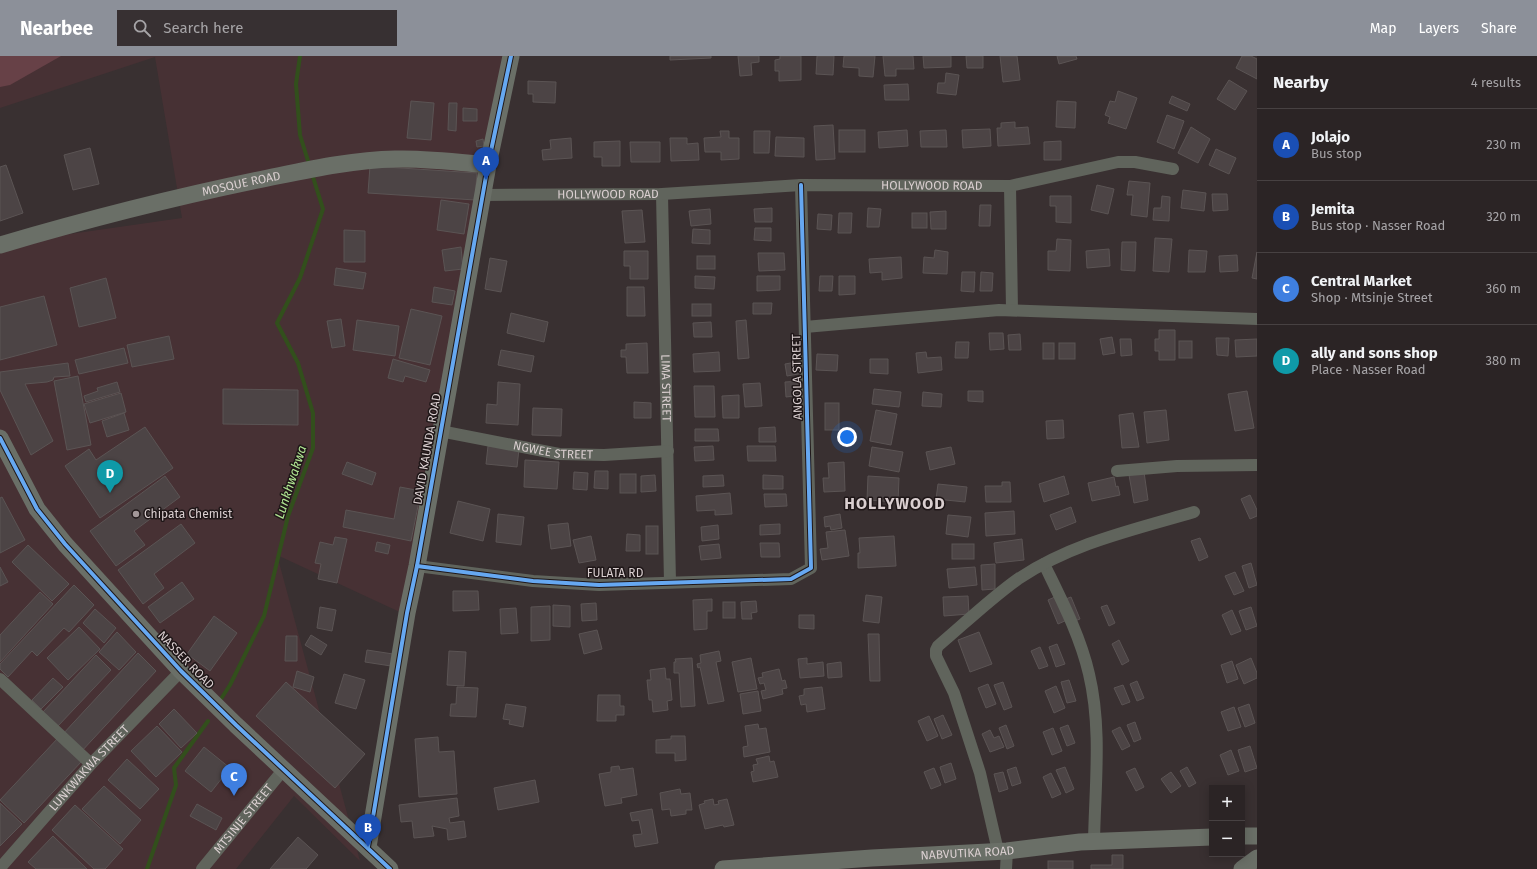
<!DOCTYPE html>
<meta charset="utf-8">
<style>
:root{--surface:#2b2425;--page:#373032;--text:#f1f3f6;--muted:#a6a4a7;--line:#474142;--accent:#8c9099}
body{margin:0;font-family:"Fira Sans",sans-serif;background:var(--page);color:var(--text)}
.controls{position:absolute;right:12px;bottom:12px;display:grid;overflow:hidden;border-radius:0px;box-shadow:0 2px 10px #0003}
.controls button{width:36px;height:36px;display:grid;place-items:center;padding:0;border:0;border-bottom:1px solid var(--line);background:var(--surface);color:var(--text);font:20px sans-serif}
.you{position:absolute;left:847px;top:381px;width:14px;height:14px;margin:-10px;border:3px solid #fff;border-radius:50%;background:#1a73e8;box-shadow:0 0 0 6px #1a73e833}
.badge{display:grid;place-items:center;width:26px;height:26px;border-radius:50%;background:var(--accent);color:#fff;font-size:13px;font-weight:700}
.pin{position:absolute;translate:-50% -33px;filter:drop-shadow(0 1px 2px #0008)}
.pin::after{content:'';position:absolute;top:21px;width:14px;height:12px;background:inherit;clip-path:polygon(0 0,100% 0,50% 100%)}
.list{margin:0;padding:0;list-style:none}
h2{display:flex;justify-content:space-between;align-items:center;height:52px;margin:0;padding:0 16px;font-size:17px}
h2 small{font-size:13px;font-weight:400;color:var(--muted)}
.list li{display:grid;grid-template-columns:26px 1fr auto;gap:12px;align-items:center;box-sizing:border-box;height:72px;padding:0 16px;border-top:1px solid var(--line)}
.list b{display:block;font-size:15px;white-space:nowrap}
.list p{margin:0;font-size:13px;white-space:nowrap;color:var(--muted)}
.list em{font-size:13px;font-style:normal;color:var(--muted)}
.icon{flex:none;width:22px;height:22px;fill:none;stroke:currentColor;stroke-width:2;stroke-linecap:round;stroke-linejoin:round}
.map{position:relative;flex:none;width:1257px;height:813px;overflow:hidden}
header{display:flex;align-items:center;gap:24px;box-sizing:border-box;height:56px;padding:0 20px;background:var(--accent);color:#fff}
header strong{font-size:19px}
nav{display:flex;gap:22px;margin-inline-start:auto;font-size:14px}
.search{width:280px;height:36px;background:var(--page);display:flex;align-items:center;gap:10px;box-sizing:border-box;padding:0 14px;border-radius:0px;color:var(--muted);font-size:15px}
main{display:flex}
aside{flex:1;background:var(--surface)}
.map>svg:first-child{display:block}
.built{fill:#473134}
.green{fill:#674147}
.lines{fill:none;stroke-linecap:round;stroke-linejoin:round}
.stream{stroke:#324f1c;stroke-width:4}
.building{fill:#4c4445;stroke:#5b5454}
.street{stroke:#60645c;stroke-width:12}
.secondary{stroke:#6a6f67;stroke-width:17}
.cycleway-casing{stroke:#1f1718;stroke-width:6}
.cycleway{stroke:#66a8f1;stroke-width:4}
.poi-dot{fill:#a29798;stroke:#1f1718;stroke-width:1.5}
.labels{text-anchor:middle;stroke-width:3;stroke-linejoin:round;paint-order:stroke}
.street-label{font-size:12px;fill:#dacfd0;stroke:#1f1718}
.poi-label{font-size:12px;fill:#dacfd0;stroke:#1f1718;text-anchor:start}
.water-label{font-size:13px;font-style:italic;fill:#b1e693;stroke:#1f1718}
.district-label{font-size:16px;font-weight:bold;letter-spacing:1px;fill:#dacfd0;stroke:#1f1718}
</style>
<header>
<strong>Nearbee</strong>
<div class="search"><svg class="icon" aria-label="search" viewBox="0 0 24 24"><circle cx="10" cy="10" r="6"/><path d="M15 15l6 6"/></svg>Search here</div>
<nav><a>Map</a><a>Layers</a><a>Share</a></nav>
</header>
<main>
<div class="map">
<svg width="1257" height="813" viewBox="0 0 1257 813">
<rect width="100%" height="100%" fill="#393031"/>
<polygon class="built" points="0,0 517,0 404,558 277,499 360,805 294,740 236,813 0,813 0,188 182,162 155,1 0,52"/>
<polygon class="green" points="0,0 61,0 10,29 0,31"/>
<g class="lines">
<g class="stream">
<polyline points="300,0 296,28 300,79 309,108"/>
<polyline points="219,646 230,629 264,560 288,460 313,392 313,357 298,307 277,267 300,222 323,153 313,121"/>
<polyline points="147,813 176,729 174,712 208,665"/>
</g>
</g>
<g class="building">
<polygon points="670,0 711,0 711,2 670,4"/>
<polygon points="738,0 759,0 759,6 751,7 752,19 740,20"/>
<polygon points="780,0 801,0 801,24 779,25 779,15 775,15 775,4 780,3"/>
<polygon points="817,0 834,0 833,19 816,18"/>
<polygon points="844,0 875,0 873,21 859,20 859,12 843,11"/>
<polygon points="883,0 913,0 914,13 896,13 896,20 885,20"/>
<polygon points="923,0 951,0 951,11 924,12"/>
<polygon points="966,0 983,0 983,12 967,12"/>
<polygon points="1000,0 1017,0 1020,24 1003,26"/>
<polygon points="1057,0 1076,0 1077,3 1059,8"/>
<polygon points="1242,0 1251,0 1257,3 1257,23 1236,12"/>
<polygon points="946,17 959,19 956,39 937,37 938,27 945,27"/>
<polygon points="1229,24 1247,35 1235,54 1217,43"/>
<polygon points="528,25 556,26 555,47 533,46 533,38 528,38"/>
<polygon points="908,28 909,44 885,44 884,29"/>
<polygon points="1118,35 1137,42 1126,73 1108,67 1110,61 1105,59 1110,45 1115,46"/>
<polygon points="1172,40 1190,48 1187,55 1169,47"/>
<polygon points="411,45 434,47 431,84 407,82"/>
<polygon points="1057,45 1076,46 1075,72 1056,71"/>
<polygon points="449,47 457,47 456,75 448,74"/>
<polygon points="463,52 477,53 477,65 463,65"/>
<polygon points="1167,59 1184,65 1174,93 1157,86"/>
<polygon points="1015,66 1015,72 1028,71 1030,88 998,90 997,72 1001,72 1001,67"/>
<polygon points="833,69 835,103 816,104 814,70"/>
<polygon points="1191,71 1210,83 1198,107 1178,97"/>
<polygon points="990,73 991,90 963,92 962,74"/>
<rect x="839" y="74" width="26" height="22"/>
<polygon points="907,74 908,90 879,92 878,76"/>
<polygon points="946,74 947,91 921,91 920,75"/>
<polygon points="720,75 729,75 729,82 739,82 739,103 721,104 721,96 705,96 704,82 721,81"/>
<polygon points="754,75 770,75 769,97 754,97"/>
<polygon points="776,81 804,82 804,101 775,100"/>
<polygon points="571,82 572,102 543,104 542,94 551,93 550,84"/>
<polygon points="670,82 687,82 687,88 698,87 699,104 671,105"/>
<polygon points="483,83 484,90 477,91 476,85"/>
<polygon points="620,85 620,110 602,110 602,101 594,101 594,86"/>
<polygon points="1061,85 1061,104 1044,104 1044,86"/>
<polygon points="630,86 660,86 660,106 631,106"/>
<polygon points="90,92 99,128 73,134 64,99"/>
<polygon points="1216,93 1236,102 1229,118 1209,109"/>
<polygon points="6,109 23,157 0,165 0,111"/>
<polygon points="370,110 477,117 475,144 368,137"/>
<polygon points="1129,125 1150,127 1147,161 1131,159 1133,139 1127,139"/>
<polygon points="1097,129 1114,133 1108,158 1091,154"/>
<polygon points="1183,134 1206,137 1204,155 1181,152"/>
<polygon points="1212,138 1227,138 1228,154 1213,155"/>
<polygon points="1050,140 1071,140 1071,167 1056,166 1056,150 1050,150"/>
<polygon points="1162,140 1170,141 1169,165 1153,164 1154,152 1161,152"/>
<polygon points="441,144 469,148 464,178 437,174"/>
<polygon points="980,149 991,149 990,170 979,170"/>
<polygon points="772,152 772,166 755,166 754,153"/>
<polygon points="868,152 881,153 879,171 867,171"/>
<polygon points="710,153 711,168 691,170 689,155"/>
<polygon points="642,154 645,186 625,187 622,155"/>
<polygon points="946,155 946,173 931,173 930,156"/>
<polygon points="839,157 852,157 851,177 838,177"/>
<rect x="912" y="157" width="15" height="15"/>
<polygon points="818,158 832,159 831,174 817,173"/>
<polygon points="755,172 771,172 771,185 754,184"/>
<polygon points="693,173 710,174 710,188 692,187"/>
<polygon points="344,174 365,175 365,206 344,206"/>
<polygon points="1155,182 1172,183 1169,216 1153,215"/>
<polygon points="1057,183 1071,184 1070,215 1048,214 1048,195 1056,195"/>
<polygon points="1122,186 1136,186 1135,215 1121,214"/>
<polygon points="461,191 463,213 445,215 442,194"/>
<polygon points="1109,193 1110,210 1087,212 1086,195"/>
<polygon points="935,194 948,196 947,218 923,217 924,201 934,202"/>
<polygon points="1189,194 1207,195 1205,216 1188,216"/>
<polygon points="624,195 648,195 648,223 630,223 630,210 624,210"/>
<polygon points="1257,196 1257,223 1252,222"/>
<polygon points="758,197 784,197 785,214 759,215"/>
<polygon points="1237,199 1238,215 1220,216 1219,200"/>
<rect x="697" y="200" width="18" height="13"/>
<polygon points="901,201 902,222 882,224 882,216 870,217 869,203"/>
<polygon points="490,202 507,205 501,236 485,233"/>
<polygon points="336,212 366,217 363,233 334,229"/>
<polygon points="962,216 975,216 974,236 961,235"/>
<polygon points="981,216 993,217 992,235 980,235"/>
<polygon points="695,220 715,221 714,233 695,232"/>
<polygon points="757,220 780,220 780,234 757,235"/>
<polygon points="820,220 833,220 832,235 819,235"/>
<polygon points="839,220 855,220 855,238 839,239"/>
<polygon points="106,222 116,262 79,271 70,232"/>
<polygon points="434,231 455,235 452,249 432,246"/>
<polygon points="627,231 644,231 645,260 627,260"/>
<polygon points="44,240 57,289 0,304 0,251"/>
<polygon points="753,247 772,247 771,258 753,258"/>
<rect x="692" y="248" width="19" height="12"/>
<polygon points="411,253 442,260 430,309 399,302"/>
<polygon points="511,257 548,266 544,286 507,277"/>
<polygon points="341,263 345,290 332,292 327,265"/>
<polygon points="357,264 399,270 395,300 353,294"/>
<polygon points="746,264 749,302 738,303 736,265"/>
<polygon points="711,266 712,281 694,281 693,267"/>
<polygon points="1159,274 1175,274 1175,304 1159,304 1159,295 1155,295 1155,283 1159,283"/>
<polygon points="989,277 1003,277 1004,293 990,294"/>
<polygon points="1020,278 1021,294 1009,294 1008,279"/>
<polygon points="169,280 174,303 132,311 127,289"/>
<polygon points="1112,281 1115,297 1103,299 1100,283"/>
<polygon points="1216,282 1229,282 1228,300 1217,299"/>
<polygon points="1120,283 1131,283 1132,299 1121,300"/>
<polygon points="1257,283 1257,300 1236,301 1235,284"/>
<rect x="1179" y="285" width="13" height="17"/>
<polygon points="956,286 969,286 968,302 955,302"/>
<polygon points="647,287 648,317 627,317 626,301 621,301 621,294 626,294 626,288"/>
<rect x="1043" y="287" width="11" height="16"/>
<rect x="1059" y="287" width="16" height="16"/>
<polygon points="124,292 128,307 79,318 75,304"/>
<polygon points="501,294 534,300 531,316 498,309"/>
<polygon points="719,296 720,315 694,316 693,298"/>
<polygon points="926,296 927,302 941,301 942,314 918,317 916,297"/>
<polygon points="817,298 838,299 837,315 816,314"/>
<polygon points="393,303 430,314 426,326 405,320 403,326 388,322"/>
<polygon points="870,303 888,303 888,318 870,317"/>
<polygon points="802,305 804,317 787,320 785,308"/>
<polygon points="68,307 70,320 54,321 53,324 47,326 25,328 53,385 31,399 0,334 0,316"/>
<polygon points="78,320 91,389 67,394 54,325"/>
<polygon points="802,325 803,339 786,341 785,326"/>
<polygon points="117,326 120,336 86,346 84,340 98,335 97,332"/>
<polygon points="498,326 520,328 518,369 486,367 487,348 497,349"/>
<polygon points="760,327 762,350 745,351 743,328"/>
<polygon points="694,330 714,330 715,361 695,361"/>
<polygon points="223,333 298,334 298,369 223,368"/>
<polygon points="874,333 901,336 899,351 872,348"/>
<polygon points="968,335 983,335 983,346 968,345"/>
<polygon points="1247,335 1254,372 1235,375 1228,338"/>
<polygon points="923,336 942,338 941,351 922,350"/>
<polygon points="121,337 126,356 90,367 84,348"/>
<polygon points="739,339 739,362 723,362 722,340"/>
<polygon points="634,346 651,347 651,362 634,362"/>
<rect x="825" y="347" width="14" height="27"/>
<polygon points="533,352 562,353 561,380 532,379"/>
<polygon points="876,354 897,358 891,389 870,385"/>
<polygon points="1166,354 1169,384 1147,387 1144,356"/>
<polygon points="124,357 129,374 107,381 102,365"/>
<polygon points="1133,357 1139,391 1122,392 1119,359"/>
<polygon points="1063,364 1064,382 1047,383 1046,365"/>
<polygon points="145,371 173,412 100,462 65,410 89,393 96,404"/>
<polygon points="775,371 776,386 759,386 759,372"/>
<polygon points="695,373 718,373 719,385 695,385"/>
<polygon points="488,390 519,393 517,411 486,408"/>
<polygon points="713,390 714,404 695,405 694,391"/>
<polygon points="747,390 775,390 776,405 748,405"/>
<polygon points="872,391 903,396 899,416 869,410"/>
<polygon points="951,391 955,408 930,414 926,396"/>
<polygon points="525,404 559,406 557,433 524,431"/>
<polygon points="347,406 376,417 372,429 342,418"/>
<polygon points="844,406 845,435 824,436 823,422 829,422 828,407"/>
<polygon points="595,415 608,415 608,433 594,432"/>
<polygon points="574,416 588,417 587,434 573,433"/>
<polygon points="1144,416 1148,444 1134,447 1129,419"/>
<rect x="620" y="418" width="16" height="19"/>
<polygon points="655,419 656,435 641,436 641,420"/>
<polygon points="723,419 724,430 703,431 703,420"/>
<polygon points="763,419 783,420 783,433 763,433"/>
<polygon points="165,420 180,441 134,475 145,489 116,510 90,475"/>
<polygon points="868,420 899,422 898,446 867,444"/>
<polygon points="1064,420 1069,438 1044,446 1039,428"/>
<polygon points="1114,421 1116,431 1118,430 1120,439 1092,445 1088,427"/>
<polygon points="1002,426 1010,426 1011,446 986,446 985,430 1002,430"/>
<polygon points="938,428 967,431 965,446 936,443"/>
<polygon points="400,431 421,435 411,485 343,471 346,454 394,463"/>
<polygon points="730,437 732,458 715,459 715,454 697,455 696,440"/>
<polygon points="764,438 786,438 787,450 765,451"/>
<polygon points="1250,439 1257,454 1257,460 1250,463 1241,443"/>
<polygon points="2,441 25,484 0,497 0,442"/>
<polygon points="458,445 490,453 483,485 450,477"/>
<polygon points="1071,451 1076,466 1056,474 1050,459"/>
<polygon points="1014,455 1015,478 986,480 985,457"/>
<polygon points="498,458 524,461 521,489 496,486"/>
<polygon points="840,458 842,472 831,474 830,470 825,471 824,461"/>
<polygon points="948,459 971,461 968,481 946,478"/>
<polygon points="568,467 571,490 551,493 548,469"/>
<polygon points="181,468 195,487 154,518 164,532 143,548 118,514"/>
<polygon points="780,468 780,478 760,479 760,469"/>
<polygon points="718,469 719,483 702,485 701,471"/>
<rect x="646" y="470" width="12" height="28"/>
<polygon points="845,474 849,500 822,504 820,493 828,492 826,476"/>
<polygon points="627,478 640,479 640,495 626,495"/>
<polygon points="591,480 596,504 579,507 573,484"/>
<polygon points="894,480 896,510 858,512 858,497 860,497 859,482"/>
<polygon points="335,481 347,483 337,527 318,523 321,508 315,507 320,486 333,489"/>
<polygon points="1200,482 1208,501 1199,505 1191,485"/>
<polygon points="1022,483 1024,504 996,507 994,487"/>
<polygon points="377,486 390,489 388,498 375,495"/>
<polygon points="760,487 779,487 780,501 761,501"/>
<polygon points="719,488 721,502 701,504 699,490"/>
<rect x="952" y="488" width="22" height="15"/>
<polygon points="28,489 69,528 52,545 12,506"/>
<polygon points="1251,507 1257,529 1249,532 1242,510"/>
<polygon points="995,508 995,533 982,534 981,509"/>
<polygon points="0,511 8,526 0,530"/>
<polygon points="975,511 977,529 949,532 947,513"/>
<polygon points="1235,516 1244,535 1234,539 1225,520"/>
<polygon points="182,526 194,543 160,567 148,551"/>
<polygon points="74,529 94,549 69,576 64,572 37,600 32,595 8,621 0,613 0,608"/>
<polygon points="453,535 478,535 479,554 453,555"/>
<polygon points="40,536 53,548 0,606 0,579"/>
<polygon points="866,539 882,541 879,567 863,565"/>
<polygon points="968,540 969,558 944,560 943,541"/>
<polygon points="1057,540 1067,564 1058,568 1048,544"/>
<polygon points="1071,541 1080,563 1072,566 1063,544"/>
<polygon points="712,543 712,555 707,555 707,573 694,574 693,544"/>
<polygon points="756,545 757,556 751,557 752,563 742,563 741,546"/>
<rect x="723" y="546" width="12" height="16"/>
<polygon points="596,547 597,564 582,565 581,548"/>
<polygon points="553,549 570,550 570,571 553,570"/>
<polygon points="1107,549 1115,567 1109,570 1101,551"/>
<polygon points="550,550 550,584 531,585 531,551"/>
<polygon points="320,551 336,554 332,575 317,572"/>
<polygon points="1251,551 1257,570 1246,574 1239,555"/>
<polygon points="516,552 518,577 501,578 500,553"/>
<polygon points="95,553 116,572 104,587 83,567"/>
<polygon points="1232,554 1241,575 1231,579 1222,559"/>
<polygon points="799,559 814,559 814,573 799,572"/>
<polygon points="214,560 237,577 210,615 187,598"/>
<polygon points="79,571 100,593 68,624 47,602"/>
<polygon points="597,574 602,593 584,598 579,578"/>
<polygon points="117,576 136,596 119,614 99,596"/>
<polygon points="979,576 992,608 970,616 958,584"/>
<polygon points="868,578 879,578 880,625 870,625"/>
<polygon points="311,579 327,589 321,599 305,589"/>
<polygon points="286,580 297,580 297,605 285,605"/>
<polygon points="1119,584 1129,605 1122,609 1112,588"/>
<polygon points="1057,588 1065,608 1056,611 1049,591"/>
<polygon points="1040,591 1048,610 1039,613 1031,595"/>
<polygon points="367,594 393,598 391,610 365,606"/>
<polygon points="449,595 466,596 464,630 447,629"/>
<polygon points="719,595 721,605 716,606 724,645 708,648 700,611 698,612 697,608 701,607 700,599"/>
<polygon points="138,597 156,615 80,697 62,679"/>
<polygon points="96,599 111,614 58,670 43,656"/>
<polygon points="692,602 695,650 681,651 679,617 674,617 674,606 676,606 675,603"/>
<polygon points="751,602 757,633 738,636 732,606"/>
<polygon points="807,602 807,608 823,606 824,620 800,622 798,603"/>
<polygon points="1251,602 1257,617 1257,622 1244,628 1236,609"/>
<polygon points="1232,605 1238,623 1227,627 1221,609"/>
<polygon points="841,606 842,621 828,622 827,608"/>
<polygon points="665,612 666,623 670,623 672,644 667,645 668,654 653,656 652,644 649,644 647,624 651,624 650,614"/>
<polygon points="779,613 782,625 785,624 787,632 782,633 783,638 763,643 761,635 766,634 764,627 760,628 758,622 763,621 762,617"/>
<polygon points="297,615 314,621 310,636 293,631"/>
<polygon points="344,618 365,624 356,653 335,647"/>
<polygon points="53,622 63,631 41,653 32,644"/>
<polygon points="1069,624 1076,645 1067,647 1061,626"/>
<polygon points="1137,625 1144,642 1137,645 1130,628"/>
<polygon points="286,626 365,698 335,732 256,660"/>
<polygon points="1003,626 1012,651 1004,654 994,629"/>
<polygon points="988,628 996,648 986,652 978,632"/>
<polygon points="1123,629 1130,646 1122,649 1114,632"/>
<polygon points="1056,630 1065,652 1054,657 1045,635"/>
<polygon points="457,631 478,632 476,661 450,660 451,648 456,648"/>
<polygon points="822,631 825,653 807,656 806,648 801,649 799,640 804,639 804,633"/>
<polygon points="758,635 761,655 743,658 740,638"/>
<polygon points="598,639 620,639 620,650 624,650 624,659 616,659 616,665 597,665"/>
<polygon points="506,648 526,651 523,671 509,668 510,664 503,663"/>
<polygon points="1249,648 1255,667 1245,671 1238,652"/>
<polygon points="1234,651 1241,671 1228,675 1221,656"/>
<polygon points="174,653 197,677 181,692 159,668"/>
<polygon points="943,659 952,679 942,683 934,663"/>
<polygon points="929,660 938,680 927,685 918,665"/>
<polygon points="1135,666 1141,683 1134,686 1127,669"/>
<polygon points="758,668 759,673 766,672 770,696 744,701 743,691 748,690 745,670"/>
<polygon points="1006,669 1014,690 1007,693 999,672"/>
<polygon points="1068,669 1075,687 1067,690 1060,672"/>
<polygon points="157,670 182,696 156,721 131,695"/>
<polygon points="1120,671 1130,690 1122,694 1112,675"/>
<polygon points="1053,672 1062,695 1052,699 1043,676"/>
<polygon points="990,674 994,682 999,680 1004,691 990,696 982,678"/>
<polygon points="671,680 685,680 686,704 675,705 675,697 656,697 656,684 671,683"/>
<polygon points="438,681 439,696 454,695 457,738 419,741 415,683"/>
<polygon points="58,682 82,705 24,767 0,744"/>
<polygon points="1250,690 1257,712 1245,716 1238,694"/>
<polygon points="204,691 230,712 211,736 185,715"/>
<polygon points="1231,694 1239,715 1228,719 1220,699"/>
<polygon points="769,700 770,706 774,705 778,721 753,726 751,716 754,715 753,709 758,708 756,703"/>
<polygon points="127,703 159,733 140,753 108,724"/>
<polygon points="951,707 956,723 945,727 940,711"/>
<polygon points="619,710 620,714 633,712 637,739 621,742 622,747 605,750 599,718 611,716 611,711"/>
<polygon points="1016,711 1021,727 1012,730 1007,714"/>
<polygon points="1065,711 1074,733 1066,737 1056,714"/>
<polygon points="1187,711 1196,727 1189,731 1180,715"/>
<polygon points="934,712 941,729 931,733 924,716"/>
<polygon points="1135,712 1144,731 1136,735 1126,716"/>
<polygon points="1003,716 1008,733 999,736 994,718"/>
<polygon points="1171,716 1181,730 1171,737 1161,723"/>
<polygon points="1051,717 1061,738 1052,742 1043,721"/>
<polygon points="535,724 539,746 498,754 494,732"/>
<polygon points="104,730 141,764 120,788 82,753"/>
<polygon points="680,733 681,738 690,737 692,754 686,754 686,758 671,760 670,753 662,754 660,737"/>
<polygon points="457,742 459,760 449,762 450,767 464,765 466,781 448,784 447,773 432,770 434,780 414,782 412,765 401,766 399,749"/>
<polygon points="713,743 714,749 719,748 718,745 727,743 734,769 724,771 723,769 705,773 699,749 705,747 704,745"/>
<polygon points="0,747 22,768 0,790"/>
<polygon points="197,748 222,762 216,774 190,760"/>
<polygon points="75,749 123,793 105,813 94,813 52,774"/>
<polygon points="652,753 658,787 635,791 633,779 642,778 639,764 632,765 630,757"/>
<polygon points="53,780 87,813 36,813 28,806"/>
<polygon points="298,781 318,799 306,813 270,813"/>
<polygon points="1112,799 1123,799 1123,813 1091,813 1091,809 1112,809"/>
<rect x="1048" y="805" width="25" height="8"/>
</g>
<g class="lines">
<g class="street">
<polyline points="1010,130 1012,254"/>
<path id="s1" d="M662,138l8,388"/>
<path id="s2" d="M484,139l178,-1 139,-9 209,1 108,-24h17l38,7"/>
<polyline points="805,271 999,254 1257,263"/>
<path id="s3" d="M440,375l119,23 45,1 64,-4"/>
<polyline points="1117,415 1177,410 1257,409"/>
<path d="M1044,508c17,35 36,71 45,110 13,54 6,112 5,167"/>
<polyline points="417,510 533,525 599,529 791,523 811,512 801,129"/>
<polyline points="0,623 91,708"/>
<path d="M998,795l-18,-78 -26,-80 -18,-37v-6l2,-4c26,-22 52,-47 80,-67 54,-36 115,-49 176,-67"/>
<path id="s4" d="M0,812l91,-104 90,-93"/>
<path id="s5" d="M202,813l82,-100"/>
<polyline points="1006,813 1007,795"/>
</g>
<g class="secondary">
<path id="s6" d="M0,189c85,-25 171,-47 258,-65 45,-9 91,-20 137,-21 31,-1 62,3 93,6"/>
<polyline points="0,382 37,453 65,488 181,615 236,669 390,813"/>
<polyline points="1242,780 1257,780"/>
<polyline points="368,791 407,557 417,510 488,109 511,0"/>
<path id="s7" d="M723,813l149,-11 135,-7 73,-9 132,-5"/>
<polyline points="1242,813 1257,802"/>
</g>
<defs>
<g id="cycleway">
<polyline points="0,382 37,453 65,488 181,615 236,669 390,813"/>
<polyline points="417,510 533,525 599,529 791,523 811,512 801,129"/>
<polyline points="368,791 407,557 417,510 488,109 511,0"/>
</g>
</defs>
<use href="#cycleway" class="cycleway-casing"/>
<use href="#cycleway" class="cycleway"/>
</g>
<circle class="poi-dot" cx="136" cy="458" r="4"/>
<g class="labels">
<g class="street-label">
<text dy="4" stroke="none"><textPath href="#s6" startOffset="249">MOSQUE ROAD</textPath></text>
<text dy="4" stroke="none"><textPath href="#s2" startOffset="448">HOLLYWOOD ROAD</textPath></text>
<text dy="4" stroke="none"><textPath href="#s2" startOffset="124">HOLLYWOOD ROAD</textPath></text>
<text transform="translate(797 321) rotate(-91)" y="4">ANGOLA STREET</text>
<text dy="4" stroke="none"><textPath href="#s1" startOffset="194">LIMA STREET</textPath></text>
<text transform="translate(427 393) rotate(-80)" y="4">DAVID KAUNDA ROAD</text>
<text dy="4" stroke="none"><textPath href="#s3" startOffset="115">NGWEE STREET</textPath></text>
<text x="615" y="521">FULATA RD</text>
<text transform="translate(186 604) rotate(46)" y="4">NASSER ROAD</text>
<text dy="4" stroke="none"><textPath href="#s4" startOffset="134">LUNKWAKWA STREET</textPath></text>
<text dy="4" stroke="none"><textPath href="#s5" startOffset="65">MTSINJE STREET</textPath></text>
<text dy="4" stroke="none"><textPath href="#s7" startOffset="245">NABVUTIKA ROAD</textPath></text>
</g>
<g class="poi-label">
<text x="144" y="462">Chipata Chemist</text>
</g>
<g class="water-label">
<text transform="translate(290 426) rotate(-72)" y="5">Lunkhwakwa</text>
</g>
<g class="district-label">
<text x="895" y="453">HOLLYWOOD</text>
</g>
</g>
</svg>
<div class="controls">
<button>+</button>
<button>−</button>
</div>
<div class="you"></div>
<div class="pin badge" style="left:486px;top:124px;background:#1a4fb4">A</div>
<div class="pin badge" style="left:368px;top:791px;background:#1a4fb4">B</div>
<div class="pin badge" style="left:234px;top:740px;background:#3f7fe0">C</div>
<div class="pin badge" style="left:110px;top:437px;background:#0f9aa8">D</div>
</div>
<aside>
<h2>Nearby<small>4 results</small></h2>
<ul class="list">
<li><span class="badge" style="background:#1a4fb4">A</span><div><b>Jolajo</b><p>Bus stop</p></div><em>230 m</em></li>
<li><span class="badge" style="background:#1a4fb4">B</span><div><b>Jemita</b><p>Bus stop · Nasser Road</p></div><em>320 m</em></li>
<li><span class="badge" style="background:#3f7fe0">C</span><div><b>Central Market</b><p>Shop · Mtsinje Street</p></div><em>360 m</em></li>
<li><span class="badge" style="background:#0f9aa8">D</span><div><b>ally and sons shop</b><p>Place · Nasser Road</p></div><em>380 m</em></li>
</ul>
</aside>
</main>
